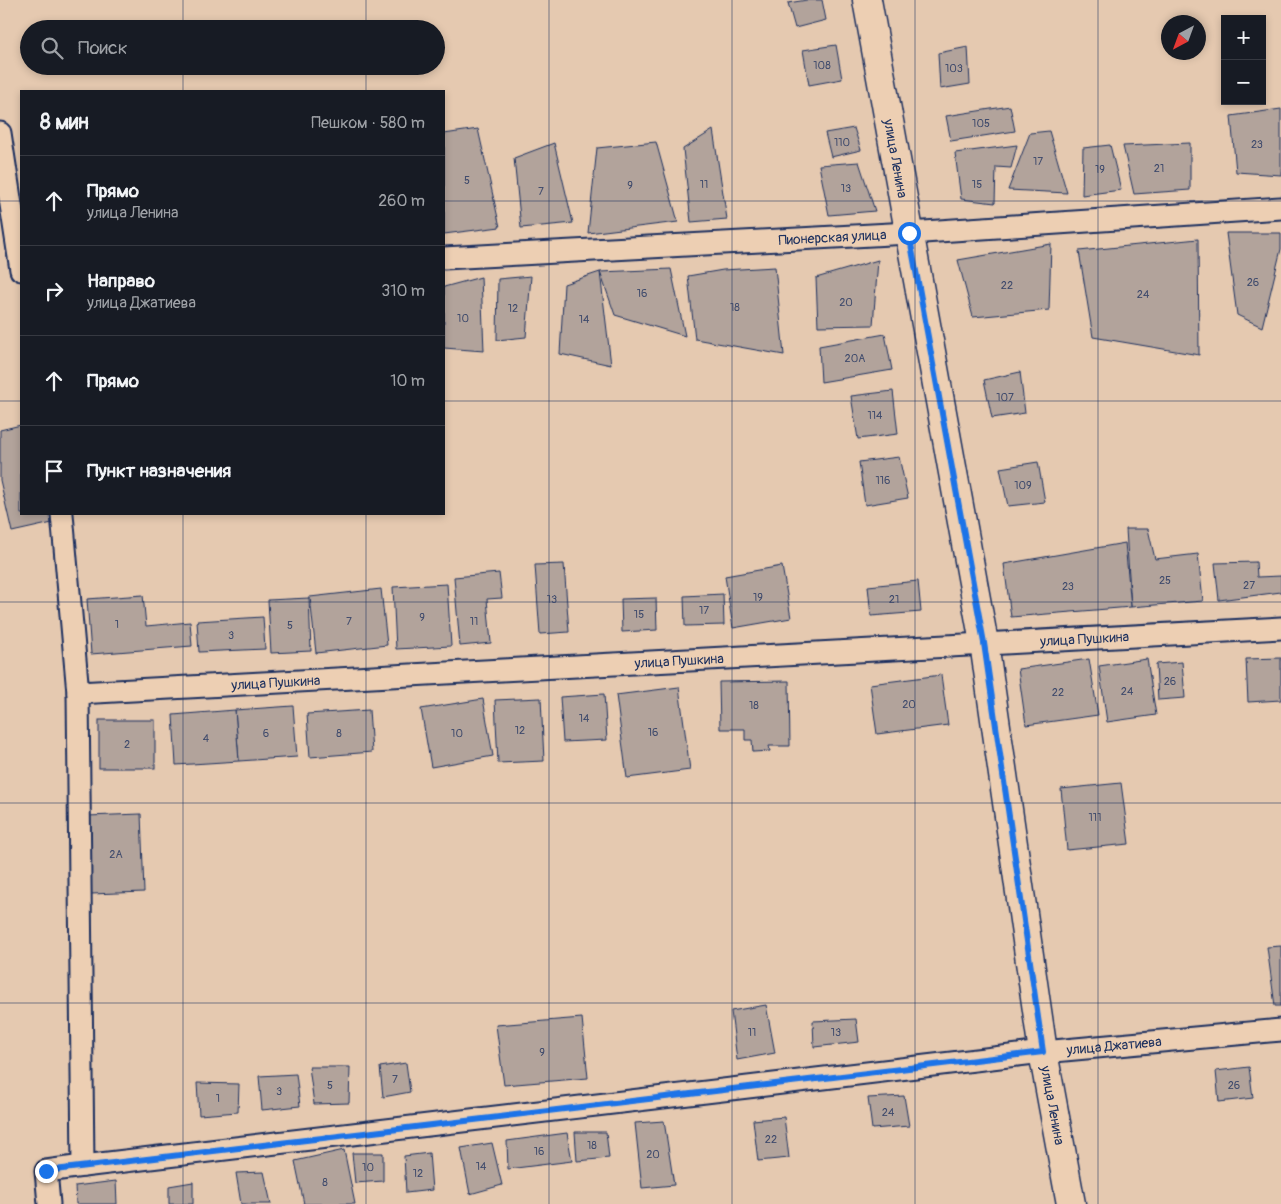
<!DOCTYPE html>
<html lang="ru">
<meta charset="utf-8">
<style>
:root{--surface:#171b24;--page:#242831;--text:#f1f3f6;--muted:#9ea1a6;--line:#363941}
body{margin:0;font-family:Pangolin,sans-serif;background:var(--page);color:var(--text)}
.controls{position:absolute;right:15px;top:15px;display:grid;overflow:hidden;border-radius:0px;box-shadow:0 2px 8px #0003}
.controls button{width:45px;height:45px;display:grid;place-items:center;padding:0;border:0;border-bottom:1px solid var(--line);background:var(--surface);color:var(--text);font:25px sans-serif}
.compass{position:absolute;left:1161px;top:15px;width:45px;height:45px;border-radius:50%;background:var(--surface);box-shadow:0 2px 8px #0003;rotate:221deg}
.stop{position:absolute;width:15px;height:15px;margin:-11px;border:4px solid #1a73e8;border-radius:50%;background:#fff}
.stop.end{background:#1a73e8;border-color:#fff;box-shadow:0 1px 5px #0008}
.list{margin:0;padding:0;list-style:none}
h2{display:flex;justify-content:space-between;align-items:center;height:65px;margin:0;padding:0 20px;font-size:21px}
h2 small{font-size:16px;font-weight:400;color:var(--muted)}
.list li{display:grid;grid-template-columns:32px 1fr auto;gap:15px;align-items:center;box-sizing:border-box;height:90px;padding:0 20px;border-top:1px solid var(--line)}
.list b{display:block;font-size:19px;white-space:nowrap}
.list p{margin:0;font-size:16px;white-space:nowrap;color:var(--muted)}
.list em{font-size:16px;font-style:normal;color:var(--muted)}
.icon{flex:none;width:28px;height:28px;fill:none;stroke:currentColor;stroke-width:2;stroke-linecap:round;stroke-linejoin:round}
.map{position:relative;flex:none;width:1281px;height:1204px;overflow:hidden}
.search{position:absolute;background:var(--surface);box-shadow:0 2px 8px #0003;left:20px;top:20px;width:425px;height:55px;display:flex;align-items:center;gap:12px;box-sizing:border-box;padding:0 18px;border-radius:28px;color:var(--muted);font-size:19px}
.panel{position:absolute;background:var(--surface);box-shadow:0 2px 8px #0003;left:20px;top:90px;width:425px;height:425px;border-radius:0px}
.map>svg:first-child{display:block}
.building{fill:#b2a39b;stroke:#1b2f5e}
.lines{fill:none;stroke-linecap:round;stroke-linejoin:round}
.minor-casing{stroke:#1b2f5e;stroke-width:25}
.tertiary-casing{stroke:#1b2f5e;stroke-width:31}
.minor{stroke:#edcfb3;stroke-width:21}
.tertiary{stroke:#edcfb3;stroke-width:28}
.route{stroke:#1a73e8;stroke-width:6}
.grid{fill:none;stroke:#1b2f5e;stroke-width:1;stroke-opacity:0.55}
.labels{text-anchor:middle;stroke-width:4.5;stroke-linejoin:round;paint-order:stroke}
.number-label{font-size:11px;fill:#414c6d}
.street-label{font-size:14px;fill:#1b2f5e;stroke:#edcfb3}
</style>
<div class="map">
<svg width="1281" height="1204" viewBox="0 0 1281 1204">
<rect width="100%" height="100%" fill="#e5c9b0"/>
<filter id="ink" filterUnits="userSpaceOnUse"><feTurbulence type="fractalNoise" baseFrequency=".02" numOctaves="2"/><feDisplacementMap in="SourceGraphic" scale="10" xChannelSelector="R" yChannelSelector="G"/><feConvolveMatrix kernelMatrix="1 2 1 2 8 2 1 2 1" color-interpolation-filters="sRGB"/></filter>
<g filter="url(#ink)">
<g class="building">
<polygon points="807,0 822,0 826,20 795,28 788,3"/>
<polygon points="836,45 842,79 809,85 803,50"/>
<polygon points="968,47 970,84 940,89 938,53"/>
<polygon points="1010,106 1015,131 951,141 946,116"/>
<polygon points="1281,109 1281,175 1236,172 1231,116"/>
<polygon points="854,128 861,150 831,157 825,133"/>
<polygon points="478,129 500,227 444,234 444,134"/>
<polygon points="713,130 727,219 691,222 683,149"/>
<polygon points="1049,131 1067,193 1008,190 1030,133"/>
<polygon points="656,142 678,222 588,233 597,148"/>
<polygon points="554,143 573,223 521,228 514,158"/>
<polygon points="1190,143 1190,190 1134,194 1123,146"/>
<polygon points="1017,145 1011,168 996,167 995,203 961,199 955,153"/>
<polygon points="1110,145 1121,190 1082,195 1083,148"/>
<polygon points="859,162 875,211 829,215 819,165"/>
<polygon points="1226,233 1281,233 1281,249 1262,327 1237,315"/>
<polygon points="1198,239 1199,355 1093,337 1079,251"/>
<polygon points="1051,244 1049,310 973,317 958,260"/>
<polygon points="878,260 873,325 818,326 816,278"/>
<polygon points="775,267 784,355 695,339 688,276 723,270"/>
<polygon points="671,269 685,336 615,315 600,272"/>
<polygon points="600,272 611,365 560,354 564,284"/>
<polygon points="531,276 526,337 497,340 498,279"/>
<polygon points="481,277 484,351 444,348 444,287"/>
<polygon points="885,334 892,370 821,382 819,346"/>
<polygon points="1020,372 1025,413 992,418 984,380"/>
<polygon points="893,391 898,434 858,439 851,396"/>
<polygon points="21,425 21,514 59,514 61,521 12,532 0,480 0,430"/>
<polygon points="899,457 908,498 865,505 859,462"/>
<polygon points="1038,462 1045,502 1008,506 1000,468"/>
<polygon points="1126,529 1148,529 1155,559 1198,554 1203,601 1131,607"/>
<polygon points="1125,543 1131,607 1011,617 1004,564"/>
<polygon points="1256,562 1257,577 1281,576 1281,592 1219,600 1215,563"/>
<polygon points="564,564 569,632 540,634 535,565"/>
<polygon points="782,566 791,618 733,628 725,576"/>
<polygon points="499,573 502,598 487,599 491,643 460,646 454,577"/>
<polygon points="918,581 921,612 871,616 868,586"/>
<polygon points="447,584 451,646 396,649 393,587"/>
<polygon points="381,589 387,645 316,653 310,597"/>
<polygon points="723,594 724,625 685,626 684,596"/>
<polygon points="143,595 146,626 190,622 192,646 91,654 87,599"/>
<polygon points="309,598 311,651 271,653 268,600"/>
<polygon points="656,598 657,630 622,632 621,599"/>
<polygon points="263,617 265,649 199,652 197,621"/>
<polygon points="1281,658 1281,700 1248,702 1246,659"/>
<polygon points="1089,659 1098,715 1026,725 1018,669"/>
<polygon points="1147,659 1156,715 1107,722 1099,666"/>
<polygon points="1182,662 1185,698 1158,700 1156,664"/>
<polygon points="941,675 948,725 877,734 870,684"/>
<polygon points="789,681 790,746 769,746 770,751 753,752 752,740 745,740 745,729 720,729 719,682"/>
<polygon points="679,687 690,770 627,778 616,695"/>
<polygon points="604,694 607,740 563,742 560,697"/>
<polygon points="541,698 544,761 498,763 495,700"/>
<polygon points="483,699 493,756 431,767 421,709"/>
<polygon points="293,706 297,757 239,761 235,710"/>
<polygon points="235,710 239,761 176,765 173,715"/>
<polygon points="369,710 372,752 310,757 307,714"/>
<rect x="99" y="720" width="56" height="48"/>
<polygon points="1121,783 1129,844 1067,850 1061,789"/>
<polygon points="141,814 144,892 91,894 87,816"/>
<polygon points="1281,946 1281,1006 1275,1006 1267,947"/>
<polygon points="766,1005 775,1053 737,1060 731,1011"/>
<polygon points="582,1018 588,1078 504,1085 496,1025"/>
<polygon points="856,1019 859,1042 814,1047 813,1021"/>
<polygon points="406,1063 410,1092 383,1097 380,1067"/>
<polygon points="309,1067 350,1067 349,1103 314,1104"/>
<polygon points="1249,1067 1253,1098 1219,1102 1216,1071"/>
<polygon points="296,1074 300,1106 262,1110 259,1076"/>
<polygon points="197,1083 239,1084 238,1112 199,1115"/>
<polygon points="904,1096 909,1126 872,1129 868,1098"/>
<polygon points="784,1117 789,1158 758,1161 753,1120"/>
<polygon points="664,1121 674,1185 642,1188 635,1123"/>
<polygon points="575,1132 606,1132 609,1158 577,1161"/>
<polygon points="567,1133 572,1161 508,1169 507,1141"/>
<polygon points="492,1143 502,1185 470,1194 461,1148"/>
<polygon points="344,1150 355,1204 304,1204 295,1161"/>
<polygon points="352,1153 383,1153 383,1181 355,1183"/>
<polygon points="429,1153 432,1190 406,1193 404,1156"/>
<polygon points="264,1172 271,1204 241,1204 236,1173"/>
<polygon points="116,1181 117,1204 76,1204 75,1186"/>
<polygon points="193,1182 193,1204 169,1204 169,1186"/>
</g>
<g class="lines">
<defs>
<g id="minor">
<polyline points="0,133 21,270"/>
<path id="s1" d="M444,258l465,-25 372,-25"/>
<path id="s2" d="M78,693l1203,-65"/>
<path id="s3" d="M83,1166l960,-114 238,-22"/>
<polyline points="49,1204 46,1171 83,1166 78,693 62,514"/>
</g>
<g id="tertiary">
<path id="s4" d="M867,0l117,643 59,409 28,152"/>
</g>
</defs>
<use href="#minor" class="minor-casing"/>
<use href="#tertiary" class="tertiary-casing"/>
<use href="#minor" class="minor"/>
<use href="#tertiary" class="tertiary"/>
</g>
</g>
<g class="lines" filter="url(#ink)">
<polyline class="route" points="46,1171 1043,1052 984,643 909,233"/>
</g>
<path class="grid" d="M183,0v29M366,0v29M549,0v1204M732,0v1204M915,0v1204M1098,0v1204M183,66v25M366,66v25M0,201h21M444,201h837M0,401h21M444,401h837M183,514v690M366,514v690M0,602h1281M0,803h1281M0,1003h1281"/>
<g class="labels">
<g class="number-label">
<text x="822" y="69">108</text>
<text x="954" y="72">103</text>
<text x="981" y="127">105</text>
<text x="842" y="146">110</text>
<text x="1257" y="148">23</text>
<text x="1038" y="165">17</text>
<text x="1159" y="172">21</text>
<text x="1100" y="173">19</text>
<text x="467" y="184">5</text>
<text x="704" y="188">11</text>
<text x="977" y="188">15</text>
<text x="630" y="189">9</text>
<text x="846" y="192">13</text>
<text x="541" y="195">7</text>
<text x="1253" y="286">26</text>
<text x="1007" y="289">22</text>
<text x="642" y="297">16</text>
<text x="1143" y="298">24</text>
<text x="846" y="306">20</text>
<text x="735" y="311">18</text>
<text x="513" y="312">12</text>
<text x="463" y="322">10</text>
<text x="584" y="323">14</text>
<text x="855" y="362">20А</text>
<text x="1005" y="401">107</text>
<text x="875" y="419">114</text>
<text x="883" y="484">116</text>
<text x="1023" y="489">109</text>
<text x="1165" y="584">25</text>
<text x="1249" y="589">27</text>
<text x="1068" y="590">23</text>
<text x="758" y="601">19</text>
<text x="552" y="603">13</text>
<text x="894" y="603">21</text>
<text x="704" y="614">17</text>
<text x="639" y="618">15</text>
<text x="422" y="621">9</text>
<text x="349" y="625">7</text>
<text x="474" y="625">11</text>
<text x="117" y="628">1</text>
<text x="290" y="629">5</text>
<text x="231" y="639">3</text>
<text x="1170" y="685">26</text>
<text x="1127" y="695">24</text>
<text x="1058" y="696">22</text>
<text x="909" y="708">20</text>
<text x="754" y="709">18</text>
<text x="584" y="722">14</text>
<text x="520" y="734">12</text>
<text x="653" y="736">16</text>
<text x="266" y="737">6</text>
<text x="339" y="737">8</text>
<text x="457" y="737">10</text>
<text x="206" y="742">4</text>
<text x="127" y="748">2</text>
<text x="1095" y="821">111</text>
<text x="116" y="858">2А</text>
<text x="752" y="1036">11</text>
<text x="836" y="1036">13</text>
<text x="542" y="1056">9</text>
<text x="395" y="1083">7</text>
<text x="330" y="1089">5</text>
<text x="1234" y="1089">26</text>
<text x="279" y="1095">3</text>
<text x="218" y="1102">1</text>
<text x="888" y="1116">24</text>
<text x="771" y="1143">22</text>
<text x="592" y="1149">18</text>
<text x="539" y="1155">16</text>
<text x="653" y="1158">20</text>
<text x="481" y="1170">14</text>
<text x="368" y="1171">10</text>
<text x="418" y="1177">12</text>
<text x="325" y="1186">8</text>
</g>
<g class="street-label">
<text dy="5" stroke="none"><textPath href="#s4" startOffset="161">улица Ленина</textPath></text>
<text dy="5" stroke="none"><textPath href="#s1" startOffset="389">Пионерская улица</textPath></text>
<text dy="5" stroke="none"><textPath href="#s2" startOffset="1008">улица Пушкина</textPath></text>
<text dy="5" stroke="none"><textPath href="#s2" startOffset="602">улица Пушкина</textPath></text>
<text dy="5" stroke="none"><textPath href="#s2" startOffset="198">улица Пушкина</textPath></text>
<text dy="5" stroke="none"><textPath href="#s3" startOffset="1038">улица Джатиева</textPath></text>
<text dy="5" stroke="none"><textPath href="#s4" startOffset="1121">улица Ленина</textPath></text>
</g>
</g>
</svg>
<div class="controls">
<button>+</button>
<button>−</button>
</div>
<svg class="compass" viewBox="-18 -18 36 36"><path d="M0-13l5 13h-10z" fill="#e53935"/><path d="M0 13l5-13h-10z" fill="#9ea1a6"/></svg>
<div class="stop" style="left:909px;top:233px"></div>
<div class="stop end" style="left:46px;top:1171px"></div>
<div class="search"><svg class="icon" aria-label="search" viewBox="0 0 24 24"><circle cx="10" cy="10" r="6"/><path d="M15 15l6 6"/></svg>Поиск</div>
<section class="panel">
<h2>8 мин<small>Пешком · 580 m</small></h2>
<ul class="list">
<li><svg class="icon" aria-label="ahead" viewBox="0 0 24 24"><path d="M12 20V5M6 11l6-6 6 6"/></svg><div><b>Прямо</b><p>улица Ленина</p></div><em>260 m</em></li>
<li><svg class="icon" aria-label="right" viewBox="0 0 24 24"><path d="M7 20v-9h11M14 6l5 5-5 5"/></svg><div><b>Направо</b><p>улица Джатиева</p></div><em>310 m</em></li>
<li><svg class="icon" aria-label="ahead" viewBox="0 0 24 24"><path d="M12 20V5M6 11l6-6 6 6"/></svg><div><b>Прямо</b></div><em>10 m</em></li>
<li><svg class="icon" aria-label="arrive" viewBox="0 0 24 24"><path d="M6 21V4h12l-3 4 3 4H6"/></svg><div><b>Пункт назначения</b></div></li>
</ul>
</section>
</div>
